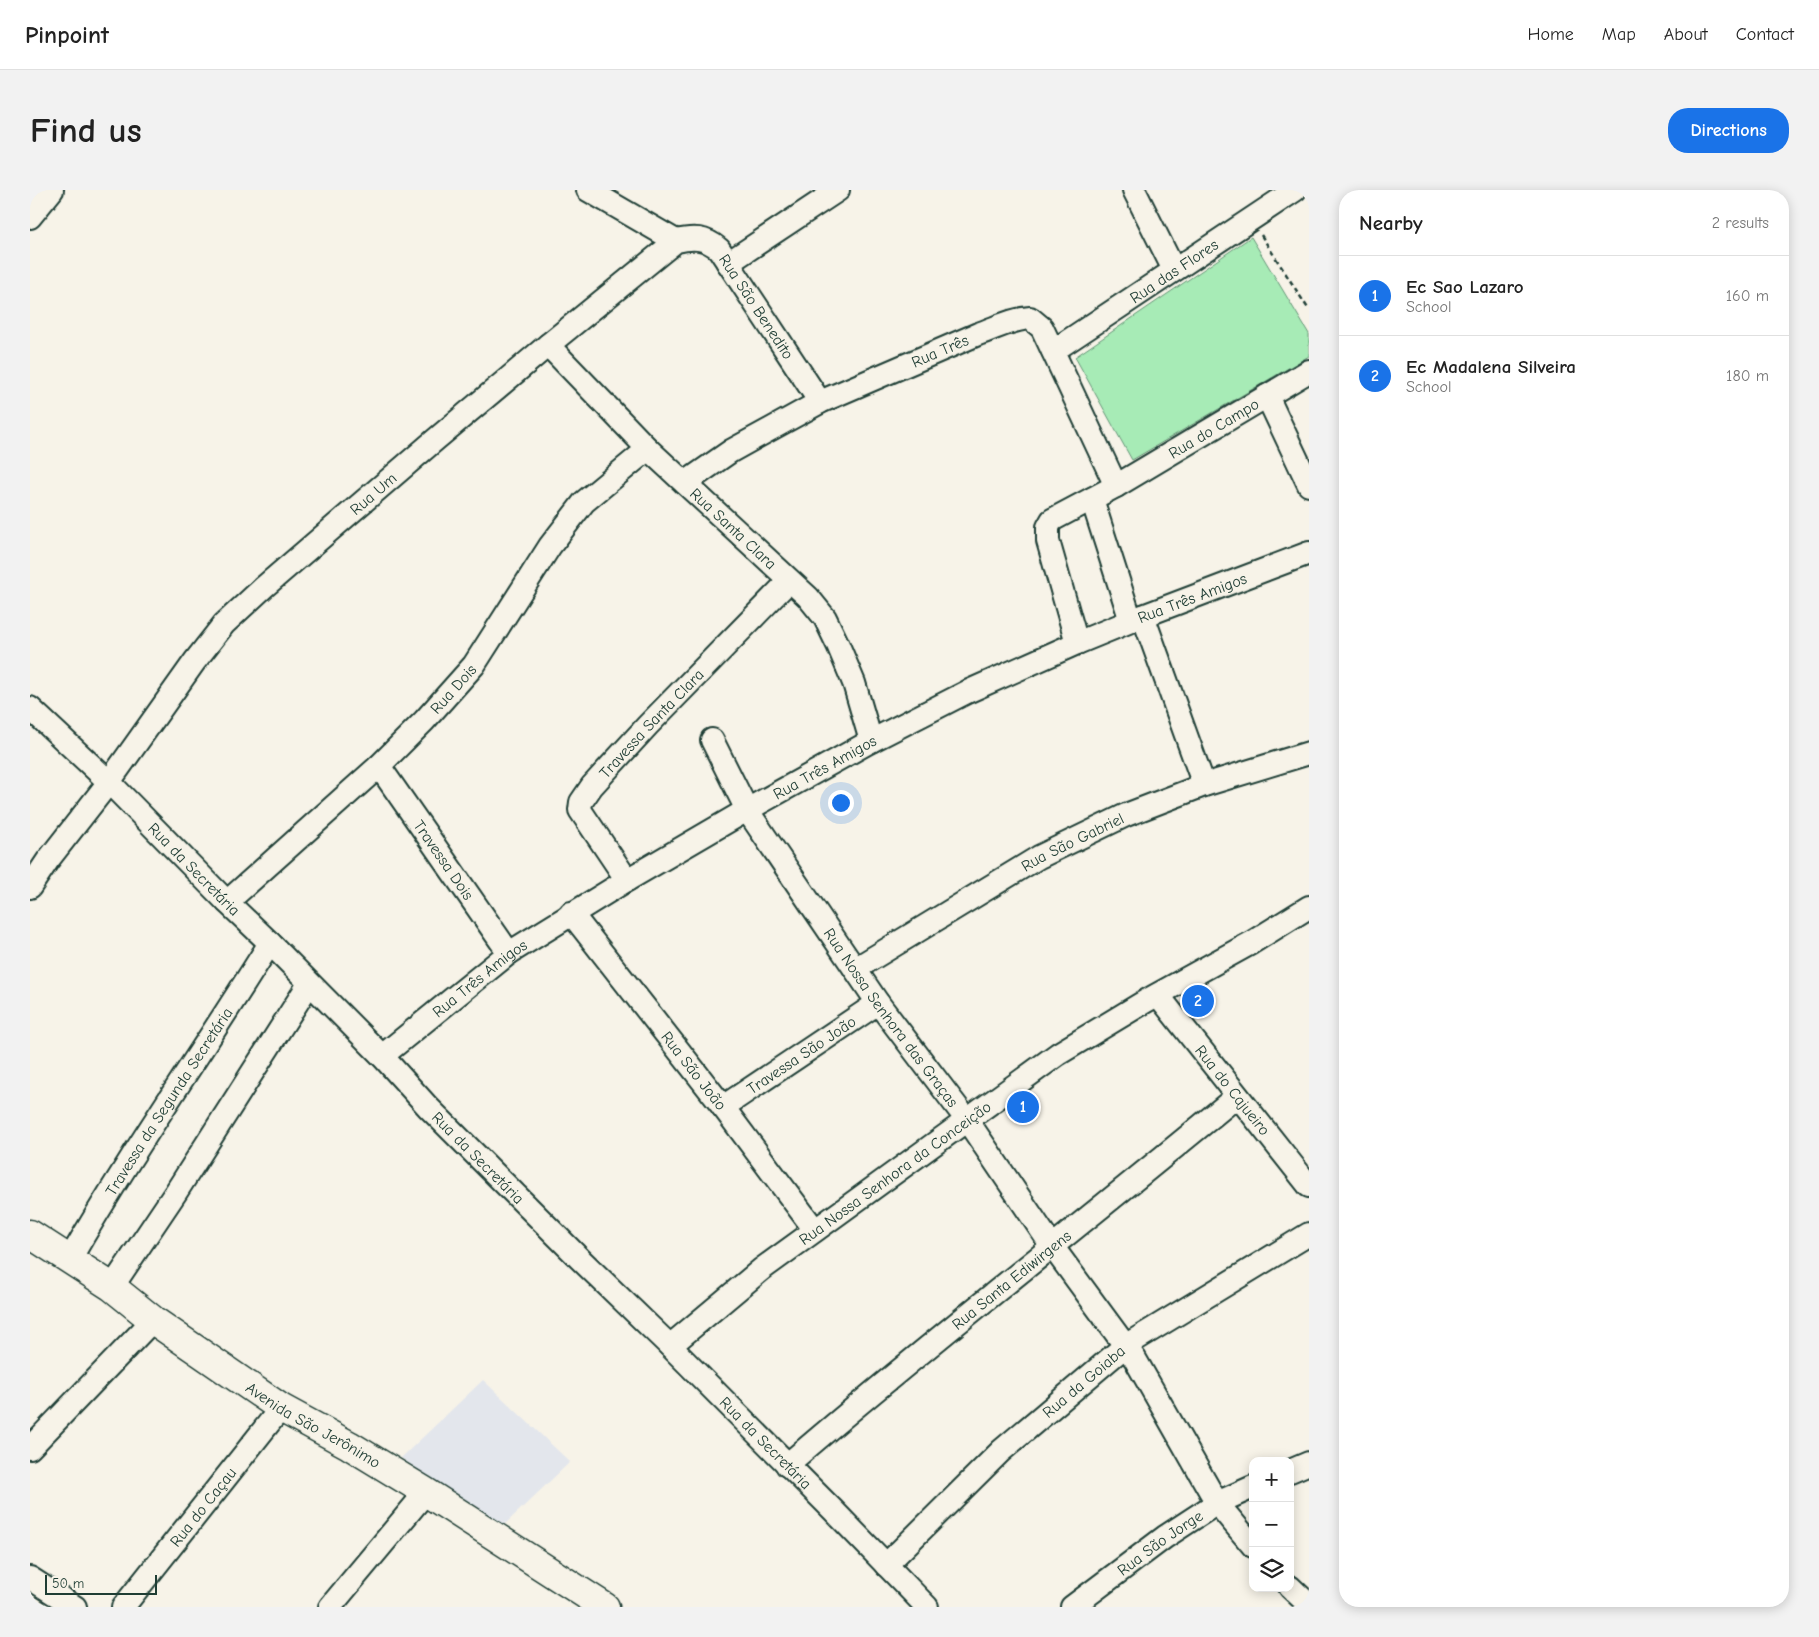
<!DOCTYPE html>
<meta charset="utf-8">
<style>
:root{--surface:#fff;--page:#f2f2f2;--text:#222;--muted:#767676;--line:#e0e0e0;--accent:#1a73e8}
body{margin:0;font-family:"Comic Neue",sans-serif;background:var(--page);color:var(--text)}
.controls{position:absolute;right:15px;bottom:15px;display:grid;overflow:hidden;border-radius:10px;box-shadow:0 2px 12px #0003}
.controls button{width:45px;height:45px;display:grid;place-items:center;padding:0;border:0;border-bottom:1px solid var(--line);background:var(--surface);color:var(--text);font:25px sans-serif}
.scale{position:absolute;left:15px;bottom:12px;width:112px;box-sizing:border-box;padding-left:5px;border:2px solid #1f3d34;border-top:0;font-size:14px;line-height:18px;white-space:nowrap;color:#1f3d34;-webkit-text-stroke:4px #f7f3e8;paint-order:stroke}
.you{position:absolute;left:810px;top:612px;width:18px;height:18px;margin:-12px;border:4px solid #fff;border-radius:50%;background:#1a73e8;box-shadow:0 0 0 8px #1a73e833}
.badge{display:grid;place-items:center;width:32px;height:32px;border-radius:50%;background:var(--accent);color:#fff;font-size:16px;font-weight:700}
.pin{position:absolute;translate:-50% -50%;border:2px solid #fff;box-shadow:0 1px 5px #0006}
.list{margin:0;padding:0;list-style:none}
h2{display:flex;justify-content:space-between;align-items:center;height:65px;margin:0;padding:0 20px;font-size:21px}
h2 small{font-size:16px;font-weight:400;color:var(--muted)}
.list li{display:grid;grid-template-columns:32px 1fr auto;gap:15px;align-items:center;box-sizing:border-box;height:80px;padding:0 20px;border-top:1px solid var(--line)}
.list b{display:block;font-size:19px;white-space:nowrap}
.list p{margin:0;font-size:16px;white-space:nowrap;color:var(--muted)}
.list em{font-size:16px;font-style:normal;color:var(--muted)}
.icon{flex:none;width:28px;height:28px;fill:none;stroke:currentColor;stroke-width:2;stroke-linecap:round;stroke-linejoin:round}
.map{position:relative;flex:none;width:1279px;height:1417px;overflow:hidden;border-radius:20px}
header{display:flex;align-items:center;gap:30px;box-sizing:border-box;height:70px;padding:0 25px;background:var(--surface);border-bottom:1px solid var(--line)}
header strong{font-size:24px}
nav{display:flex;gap:28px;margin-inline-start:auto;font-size:18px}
.intro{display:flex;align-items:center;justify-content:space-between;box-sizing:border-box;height:120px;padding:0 30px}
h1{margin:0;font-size:35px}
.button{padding:12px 22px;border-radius:20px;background:var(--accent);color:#fff;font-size:18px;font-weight:700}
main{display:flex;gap:30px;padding:0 30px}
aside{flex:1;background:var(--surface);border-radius:20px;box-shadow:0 2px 12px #0003}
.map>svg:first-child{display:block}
.built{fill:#e3e6ec}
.green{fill:#a7ebb6;stroke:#639475}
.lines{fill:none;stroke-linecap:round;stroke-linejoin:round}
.minor-casing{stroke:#1f3d34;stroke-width:26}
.major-casing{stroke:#1f3d34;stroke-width:31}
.path{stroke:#1f3d34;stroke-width:2.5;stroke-dasharray:5 4;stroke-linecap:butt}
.minor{stroke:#f7f3e8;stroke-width:22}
.major{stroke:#f7f3e8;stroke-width:28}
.labels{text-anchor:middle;stroke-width:4;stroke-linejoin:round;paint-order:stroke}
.street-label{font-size:16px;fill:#1f3d34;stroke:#f7f3e8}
</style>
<header>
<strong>Pinpoint</strong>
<nav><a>Home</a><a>Map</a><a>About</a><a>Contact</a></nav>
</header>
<div class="intro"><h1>Find us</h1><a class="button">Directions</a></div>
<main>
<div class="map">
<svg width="1279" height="1417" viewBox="0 0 1279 1417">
<rect width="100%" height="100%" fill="#f7f3e8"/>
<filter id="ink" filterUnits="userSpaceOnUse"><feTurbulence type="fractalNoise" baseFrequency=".02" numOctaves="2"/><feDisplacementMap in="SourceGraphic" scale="10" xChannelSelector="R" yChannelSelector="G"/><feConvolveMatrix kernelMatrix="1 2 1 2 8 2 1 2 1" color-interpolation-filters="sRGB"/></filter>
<g filter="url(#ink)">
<polygon class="built" points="453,1190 540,1272 472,1337 371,1268"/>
<polygon class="green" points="1221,47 1279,144 1279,166 1102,270 1045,167"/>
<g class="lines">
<defs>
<g id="minor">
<polyline points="558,0 646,51"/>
<polyline points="1104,0 1144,80"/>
<polyline points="0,27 22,0"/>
<polyline points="698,73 808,0"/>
<path id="s1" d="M518,155l100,104 160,148 17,21 13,27 16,38 17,58"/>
<path id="s2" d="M1023,161l242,-161"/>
<polyline points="1237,206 1279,295"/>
<path id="s3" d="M655,293l46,-32 89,-49 158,-68c18,-6 34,-15 52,-16l12,10 74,158"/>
<polyline points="1062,309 1101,431"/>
<polyline points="1113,426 1174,595"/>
<path id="s4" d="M1047,453l-29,-102v-14l4,-7 64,-34 193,-115"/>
<path id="s5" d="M0,518l79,74 118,120 43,41 112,113 46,51 152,152 90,87 164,165 93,96"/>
<path id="s6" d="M682,550l35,70 131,193 89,117 85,126 83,113 82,144 36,43"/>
<path id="s7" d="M349,576l130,187"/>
<path id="s8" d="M597,690l-47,-70 1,-8 11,-16 56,-61 141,-144"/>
<path id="s9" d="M0,697l18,-27 61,-78 86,-121 29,-37 40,-37 171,-147 113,-95 128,-104c17,-4 29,-4 43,8l101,153"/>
<path id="s10" d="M197,712l152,-136 45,-45 50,-56 76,-119 34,-44 64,-53"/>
<path id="s11" d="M541,723l152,194 92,123"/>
<path id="s12" d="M825,779l184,-112 87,-42 78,-30 105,-32"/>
<path id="s13" d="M1128,805l151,191"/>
<path id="s14" d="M352,866l127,-103 118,-73 120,-70 124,-69 96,-49 110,-49 66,-27 166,-63"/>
<path id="s15" d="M693,917l155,-104"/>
<path id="s16" d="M40,1069c62,-108 134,-210 200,-316"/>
<polyline points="82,1097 146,1002 279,794"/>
<path id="s17" d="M640,1156l92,-77 296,-215 88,-53 105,-58 58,-36"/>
<polyline points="0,1258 123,1130"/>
<path id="s18" d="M757,1275c147,-127 301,-245 450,-369"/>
<polyline points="1260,1281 1279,1273"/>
<path id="s19" d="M856,1375l115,-114 124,-105 184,-112"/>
<polyline points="0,1388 45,1417"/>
<polyline points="1260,1397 1279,1415"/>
<path id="s20" d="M93,1417l158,-199"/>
<polyline points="300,1417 396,1302"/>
<path id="s21" d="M1042,1417l93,-70 52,-34 36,-16"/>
</g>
<g id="major">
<path id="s22" d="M0,1044l82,53 41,33 128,88 68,37 77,47 179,115"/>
</g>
</defs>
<use href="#minor" class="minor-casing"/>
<use href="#major" class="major-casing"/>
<polyline class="path" points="1231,45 1279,120"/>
<use href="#minor" class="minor"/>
<use href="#major" class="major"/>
</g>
</g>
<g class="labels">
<g class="street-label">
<text dy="6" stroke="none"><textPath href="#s2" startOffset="145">Rua das Flores</textPath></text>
<text dy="6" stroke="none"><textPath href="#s9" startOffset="1034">Rua São Benedito</textPath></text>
<text dy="6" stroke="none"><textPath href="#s3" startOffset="288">Rua Três</textPath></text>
<text dy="6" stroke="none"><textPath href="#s4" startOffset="314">Rua do Campo</textPath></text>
<text dy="6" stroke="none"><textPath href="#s9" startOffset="525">Rua Um</textPath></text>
<text dy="6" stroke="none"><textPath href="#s1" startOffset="261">Rua Santa Clara</textPath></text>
<text dy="6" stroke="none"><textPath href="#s14" startOffset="935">Rua Três Amigos</textPath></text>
<text dy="6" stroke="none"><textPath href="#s10" startOffset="311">Rua Dois</textPath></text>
<text dy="6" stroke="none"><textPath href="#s8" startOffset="198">Travessa Santa Clara</textPath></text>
<text dy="6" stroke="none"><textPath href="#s14" startOffset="530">Rua Três Amigos</textPath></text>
<text dy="6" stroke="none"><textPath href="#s12" startOffset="252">Rua São Gabriel</textPath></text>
<text dy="6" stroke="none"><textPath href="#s7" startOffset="114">Travessa Dois</textPath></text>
<text dy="6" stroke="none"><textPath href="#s5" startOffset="230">Rua da Secretária</textPath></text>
<text dy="6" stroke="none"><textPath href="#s14" startOffset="125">Rua Três Amigos</textPath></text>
<text dy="6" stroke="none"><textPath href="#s6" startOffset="331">Rua Nossa Senhora das Graças</textPath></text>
<text dy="6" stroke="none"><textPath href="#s15" startOffset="94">Travessa São João</textPath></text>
<text dy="6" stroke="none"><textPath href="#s11" startOffset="200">Rua São João</textPath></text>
<text dy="6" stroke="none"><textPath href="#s13" startOffset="121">Rua do Cajueiro</textPath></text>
<text dy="6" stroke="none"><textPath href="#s16" startOffset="186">Travessa da Segunda Secretária</textPath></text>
<text dy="6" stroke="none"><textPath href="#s5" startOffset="635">Rua da Secretária</textPath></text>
<text dy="6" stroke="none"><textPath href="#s17" startOffset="284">Rua Nossa Senhora da Conceição</textPath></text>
<text dy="6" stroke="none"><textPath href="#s18" startOffset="291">Rua Santa Ediwirgens</textPath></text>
<text dy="6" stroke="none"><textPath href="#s19" startOffset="270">Rua da Goiaba</textPath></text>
<text dy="6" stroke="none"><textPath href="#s22" startOffset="342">Avenida São Jerônimo</textPath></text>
<text dy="6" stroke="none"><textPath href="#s5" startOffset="1040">Rua da Secretária</textPath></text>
<text dy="6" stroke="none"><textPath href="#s20" startOffset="128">Rua do Caçau</textPath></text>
<text dy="6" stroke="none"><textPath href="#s21" startOffset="109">Rua São Jorge</textPath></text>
</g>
</g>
</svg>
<div class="controls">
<button>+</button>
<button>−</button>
<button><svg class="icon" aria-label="layers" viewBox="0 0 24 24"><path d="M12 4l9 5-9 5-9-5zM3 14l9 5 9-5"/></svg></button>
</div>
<div class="scale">50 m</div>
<div class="you"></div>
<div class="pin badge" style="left:993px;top:917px">1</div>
<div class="pin badge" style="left:1168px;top:811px">2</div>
</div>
<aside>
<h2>Nearby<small>2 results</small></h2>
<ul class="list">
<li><span class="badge">1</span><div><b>Ec Sao Lazaro</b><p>School</p></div><em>160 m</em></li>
<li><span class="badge">2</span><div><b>Ec Madalena Silveira</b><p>School</p></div><em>180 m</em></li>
</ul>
</aside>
</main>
